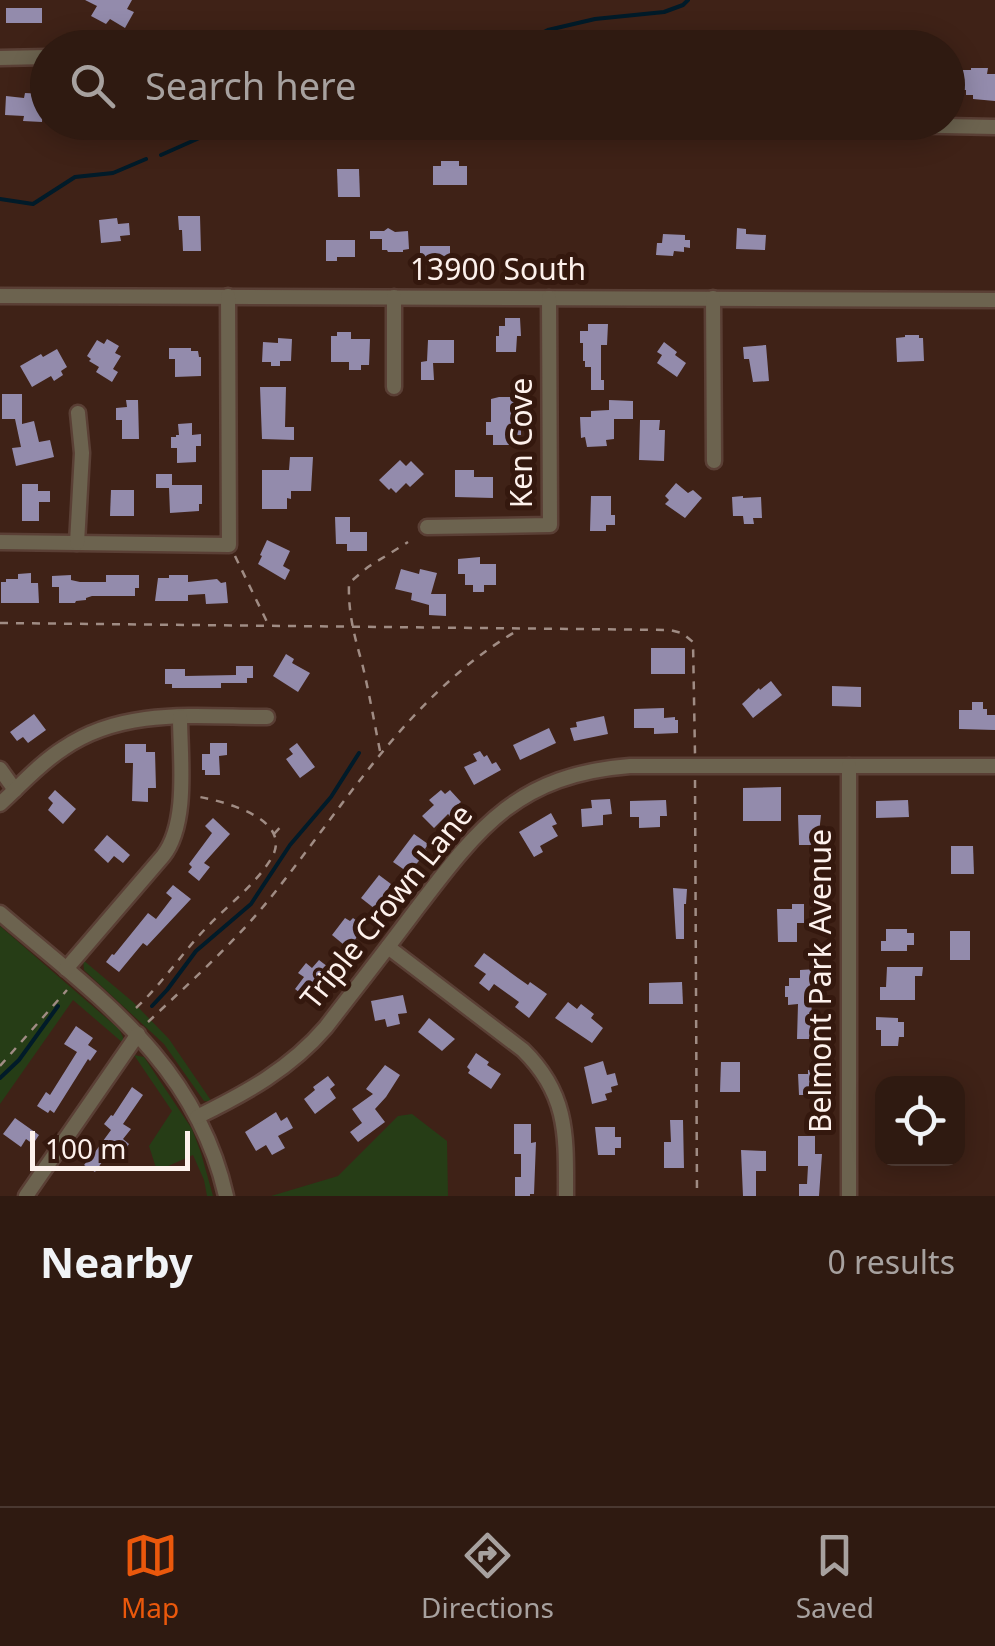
<!DOCTYPE html>
<style>
:root{--surface:#2f1a11;--page:#37231a;--text:#f1f3f6;--muted:#a7a19f;--line:#4a3831;--accent:#ea580c}
body{margin:0;font-family:"Noto Sans",sans-serif;background:var(--page);color:var(--text)}
.controls{position:absolute;right:30px;bottom:30px;display:grid;overflow:hidden;border-radius:20px;box-shadow:0 5px 25px #0003}
.controls button{width:90px;height:90px;display:grid;place-items:center;padding:0;border:0;border-bottom:2px solid var(--line);background:var(--surface);color:var(--text);font:50px sans-serif}
.scale{position:absolute;left:30px;bottom:25px;width:160px;box-sizing:border-box;padding-left:10px;border:5px solid #fdf1ec;border-top:0;font-size:28px;line-height:35px;white-space:nowrap;color:#fdf1ec;-webkit-text-stroke:8px #34180e;paint-order:stroke}
.list{margin:0;padding:0;list-style:none}
h2{display:flex;justify-content:space-between;align-items:center;height:130px;margin:0;padding:0 40px;font-size:42px}
h2 small{font-size:32px;font-weight:400;color:var(--muted)}
.icon{flex:none;width:55px;height:55px;fill:none;stroke:currentColor;stroke-width:2;stroke-linecap:round;stroke-linejoin:round}
.map{position:relative;flex:none;width:995px;height:1196px;overflow:hidden}
.search{position:absolute;background:var(--surface);box-shadow:0 5px 25px #0003;left:30px;right:30px;top:30px;height:110px;display:flex;align-items:center;gap:25px;box-sizing:border-box;padding:0 35px;border-radius:55px;color:var(--muted);font-size:38px}
.sheet{height:310px;background:var(--surface)}
nav{display:flex;justify-content:space-around;align-items:center;box-sizing:border-box;height:140px;border-top:2px solid var(--line);background:var(--surface);font-size:28px;color:var(--muted)}
nav a{display:grid;justify-items:center;gap:5px}
nav .on{color:var(--accent)}
.map>svg:first-child{display:block}
.green{fill:#263d16}
.lines{fill:none;stroke-linecap:round;stroke-linejoin:round}
.stream{stroke:#011b29;stroke-width:4}
.building{fill:#938bac}
.minor-casing{stroke:#5a3f35;stroke-width:19}
.path{stroke:#a08c84;stroke-width:2.5;stroke-dasharray:8 8;stroke-linecap:butt}
.minor{stroke:#6c634f;stroke-width:14}
.labels{text-anchor:middle;stroke-width:10;stroke-linejoin:round;paint-order:stroke}
.street-label{font-size:30px;fill:#fdf1ec;stroke:#34180e}
</style>
<div class="map">
<svg width="995" height="1196" viewBox="0 0 995 1196">
<rect width="100%" height="100%" fill="#3f2217"/>
<g class="green">
<polygon points="0,926 119,1029 123,1037 123,1043 73,1000 0,1104"/>
<polygon points="83,960 133,1002 169,1039 212,1102 204,1101 164,1044 84,970"/>
<polygon points="134,1055 144,1057 192,1129 201,1153 213,1196 207,1196 204,1180 193,1155 157,1171 149,1146 172,1111"/>
<polygon points="412,1114 447,1141 448,1196 271,1196 338,1176 398,1116"/>
</g>
<g class="lines">
<g class="stream">
<polyline points="486,48 493,45 521,43 548,30 595,19 664,12 683,5 688,0"/>
<polyline points="161,155 215,131 236,125 257,123 283,127 305,122"/>
<polyline points="0,199 33,204 75,177 113,173 146,159"/>
<polyline points="152,1006 167,990 196,951 251,904 290,845 331,797 359,753"/>
<polyline points="0,1078 19,1060 58,1006"/>
</g>
</g>
<g class="building">
<polygon points="85,0 132,0 127,9 134,12 125,28 110,19 106,24 91,16 97,6"/>
<rect x="6" y="8" width="36" height="15"/>
<polygon points="971,68 988,68 987,74 995,74 995,101 973,99 973,95 966,95 966,90 958,90 959,77 962,77 962,70 971,70"/>
<polygon points="25,93 44,94 42,122 23,121 24,116 5,115 6,96 24,98"/>
<polygon points="441,161 459,161 459,166 467,166 467,185 433,185 433,166 441,166"/>
<polygon points="337,169 359,169 360,197 338,197"/>
<polygon points="178,216 200,216 201,251 183,251 182,230 179,230"/>
<polygon points="117,218 118,224 129,223 130,235 120,236 121,241 101,243 99,220"/>
<polygon points="388,228 395,232 408,231 409,249 403,250 403,252 388,252 387,250 382,250 382,239 370,239 370,231 384,231"/>
<polygon points="737,228 746,229 746,234 766,235 765,250 736,249"/>
<polygon points="663,234 685,235 685,240 690,240 690,248 684,247 684,252 674,251 673,256 656,255 657,243 662,243"/>
<polygon points="326,240 355,240 355,257 337,257 337,261 326,261"/>
<polygon points="420,246 450,246 450,255 456,255 456,268 438,268 438,263 420,261"/>
<polygon points="505,318 520,318 521,336 517,336 516,352 496,352 496,336 499,336 499,326 505,326"/>
<polygon points="588,324 608,324 607,345 601,345 601,380 604,380 604,390 591,390 591,367 585,367 585,361 583,361 583,343 580,343 580,331 588,331"/>
<polygon points="337,332 351,332 351,339 370,339 369,365 361,365 361,370 349,370 349,362 331,362 331,336 337,336"/>
<polygon points="905,335 919,335 919,338 923,338 924,361 897,362 896,338 905,337"/>
<polygon points="278,338 292,339 291,361 280,361 280,366 271,366 271,362 262,362 263,342 278,343"/>
<polygon points="107,339 119,346 115,353 121,356 113,369 118,372 112,382 96,372 99,367 89,361 91,359 87,356 97,340 104,344"/>
<polygon points="428,340 454,340 454,363 433,363 434,380 421,380 421,362 427,361"/>
<polygon points="664,342 677,352 675,355 686,363 677,377 657,363 662,355 657,352"/>
<polygon points="766,345 769,381 753,382 749,359 744,359 743,347"/>
<polygon points="169,348 191,348 191,351 198,351 199,357 201,357 201,376 175,377 175,359 169,359"/>
<polygon points="57,349 67,367 61,371 63,375 54,381 51,376 32,387 20,366 41,354 43,357"/>
<polygon points="260,387 286,387 285,427 294,427 294,440 262,439"/>
<polygon points="2,394 22,394 22,424 34,421 39,442 50,440 54,457 16,466 12,448 21,447 15,419 2,419"/>
<polygon points="499,397 514,397 514,421 521,421 521,435 509,435 509,445 493,445 493,435 486,435 486,422 491,422 491,399"/>
<polygon points="126,400 138,400 139,439 122,439 122,420 116,420 116,408 127,407"/>
<polygon points="609,400 633,401 633,419 614,419 614,439 606,440 607,446 587,447 585,437 581,438 580,417 591,417 591,411 609,410"/>
<polygon points="640,420 660,420 659,430 665,430 664,461 639,460"/>
<polygon points="192,423 192,435 201,434 201,446 196,446 196,462 177,463 177,448 171,448 171,437 176,437 176,435 179,435 178,424"/>
<polygon points="290,457 313,457 311,491 291,491 291,499 287,498 287,509 262,509 262,470 289,470"/>
<polygon points="400,460 406,466 411,461 424,474 410,487 406,483 396,493 391,488 389,490 379,480"/>
<polygon points="455,470 474,470 474,477 493,477 493,498 455,497"/>
<polygon points="156,474 172,474 172,485 202,485 202,504 199,504 199,511 170,513 169,488 156,488"/>
<polygon points="676,483 688,493 693,490 702,498 685,518 665,504 669,500 665,496"/>
<polygon points="22,484 38,484 38,491 50,491 50,502 39,502 39,521 22,521"/>
<polygon points="111,490 134,490 134,516 110,516"/>
<polygon points="591,496 611,496 611,515 615,515 615,525 606,525 606,531 590,531"/>
<polygon points="743,496 743,498 761,497 762,518 753,518 754,524 744,524 743,516 733,516 732,497"/>
<polygon points="335,517 350,517 350,532 367,532 367,551 347,551 347,544 336,544"/>
<polygon points="267,540 290,551 283,566 290,570 285,580 258,564 262,556 260,555"/>
<polygon points="480,557 480,564 496,564 496,585 484,585 484,592 473,592 473,585 465,585 465,574 458,574 458,559"/>
<polygon points="401,569 419,574 420,569 437,573 431,594 446,594 446,616 429,615 429,605 411,600 412,593 395,589"/>
<polygon points="31,573 31,583 38,583 39,603 1,603 1,582 6,582 6,579 18,579 18,574"/>
<polygon points="71,575 71,580 80,582 106,582 106,575 139,575 139,588 135,588 135,596 92,596 86,598 86,600 76,601 75,603 59,603 59,587 52,587 52,576"/>
<polygon points="169,575 188,575 188,582 217,579 221,583 226,582 228,603 206,604 205,594 188,595 188,601 155,601 158,578 169,578"/>
<rect x="651" y="648" width="34" height="26"/>
<polygon points="286,654 294,659 292,663 310,673 298,692 273,676"/>
<polygon points="236,666 253,666 253,678 247,678 247,683 221,683 221,688 172,688 172,684 165,684 165,669 185,669 185,676 236,675"/>
<polygon points="771,681 782,695 753,718 742,704 759,688 760,690"/>
<polygon points="832,686 861,687 861,707 832,706"/>
<polygon points="972,702 983,702 983,709 987,709 987,715 995,715 995,730 959,729 959,710 972,710"/>
<polygon points="664,708 664,718 675,717 675,720 678,720 678,733 654,734 654,728 634,728 634,709"/>
<polygon points="34,714 46,730 28,743 23,737 17,741 10,732"/>
<polygon points="604,716 608,734 574,741 570,728 577,727 576,722"/>
<polygon points="549,728 556,743 520,760 513,745"/>
<polygon points="210,743 227,743 227,755 219,756 220,775 205,775 205,770 202,770 202,754 210,754"/>
<polygon points="297,743 315,767 300,778 286,759 293,754 289,749"/>
<polygon points="125,744 146,744 146,752 155,752 156,788 148,788 148,802 132,801 133,763 125,763"/>
<polygon points="480,751 484,757 487,755 492,764 496,762 501,770 474,785 464,767 477,761 473,754"/>
<polygon points="781,787 781,821 743,821 743,788"/>
<polygon points="55,790 76,809 63,824 48,810 53,803 48,798"/>
<polygon points="441,790 445,794 450,790 461,802 457,805 460,808 451,817 448,814 434,828 422,816 434,805 429,800"/>
<polygon points="610,799 612,814 603,815 603,825 582,827 581,809 592,808 591,800"/>
<polygon points="666,800 667,816 660,816 660,827 639,828 639,817 630,817 630,801"/>
<polygon points="908,800 909,817 876,818 876,801"/>
<polygon points="551,813 557,824 552,826 558,836 540,846 543,852 534,857 519,832"/>
<polygon points="798,815 821,815 819,833 815,834 815,845 799,845"/>
<polygon points="213,818 230,834 204,863 210,867 199,881 188,872 192,867 189,864 212,833 205,826"/>
<polygon points="414,834 428,844 425,849 427,851 409,873 393,862"/>
<polygon points="107,835 130,855 123,863 114,856 108,863 94,850"/>
<polygon points="951,846 973,846 974,874 951,874"/>
<polygon points="379,875 391,884 375,909 361,898"/>
<polygon points="173,885 191,899 147,946 143,943 119,972 106,962 112,954 114,955 148,913 156,919 172,898 166,893"/>
<polygon points="673,888 687,889 686,904 684,904 684,939 676,939"/>
<polygon points="792,904 804,904 804,923 797,923 797,942 778,942 777,909 792,909"/>
<polygon points="345,918 350,921 353,918 364,926 349,949 332,935"/>
<polygon points="886,929 907,929 907,933 914,933 914,945 907,945 907,951 881,951 881,941 886,941"/>
<rect x="950" y="931" width="20" height="29"/>
<polygon points="484,953 518,978 528,985 530,982 547,994 529,1018 515,1007 519,1002 494,984 489,991 479,983 486,974 474,966"/>
<polygon points="319,960 332,970 328,975 331,977 309,1000 295,989 304,977 298,973 306,963 312,968"/>
<polygon points="887,967 923,967 922,976 915,976 915,1000 880,1000 880,987 886,987"/>
<polygon points="817,969 818,992 811,992 812,1019 815,1019 815,1039 797,1039 798,1004 788,1005 788,997 785,997 785,986 789,986 789,978 800,978 800,970"/>
<polygon points="682,982 683,1004 649,1004 649,983"/>
<polygon points="403,995 407,1013 398,1014 400,1024 387,1027 385,1019 375,1021 371,1001"/>
<polygon points="568,1002 577,1009 581,1004 594,1014 591,1018 603,1028 592,1043 555,1018"/>
<polygon points="876,1017 898,1018 898,1022 904,1022 904,1037 899,1037 898,1046 881,1046 881,1030 876,1030"/>
<polygon points="429,1018 455,1039 442,1051 418,1032"/>
<polygon points="76,1026 93,1038 88,1045 97,1051 90,1061 88,1059 54,1113 50,1110 48,1113 37,1106 46,1092 50,1095 77,1052 64,1044"/>
<polygon points="476,1053 489,1062 487,1065 501,1074 491,1089 468,1073 470,1070 467,1067"/>
<polygon points="603,1061 607,1075 615,1073 618,1085 611,1087 612,1092 605,1094 607,1100 592,1104 584,1067"/>
<polygon points="721,1062 740,1062 740,1092 720,1092"/>
<polygon points="385,1065 400,1075 386,1097 375,1109 385,1122 358,1142 350,1132 362,1123 352,1109 373,1094 366,1089"/>
<polygon points="821,1069 821,1095 799,1095 798,1074 808,1074 808,1070"/>
<polygon points="328,1076 335,1085 330,1089 336,1098 315,1114 304,1099 315,1090 313,1087"/>
<polygon points="132,1087 143,1095 123,1124 131,1129 123,1139 129,1144 122,1154 112,1148 95,1172 84,1165 88,1160 82,1156 88,1147 95,1152 111,1130 104,1124 111,1115 113,1116"/>
<polygon points="276,1112 281,1121 287,1117 293,1128 278,1136 285,1148 272,1155 266,1145 256,1151 245,1132"/>
<polygon points="15,1118 39,1135 33,1144 26,1139 21,1147 3,1134"/>
<polygon points="670,1120 683,1120 684,1168 664,1168 664,1142 671,1142"/>
<polygon points="514,1124 531,1124 531,1143 536,1142 534,1194 530,1194 530,1196 515,1196 515,1177 521,1177 521,1154 514,1154"/>
<polygon points="595,1127 615,1127 615,1137 621,1137 621,1148 615,1148 615,1155 598,1155"/>
<polygon points="798,1136 815,1136 815,1154 822,1154 819,1196 799,1196 799,1184 807,1184 808,1166 798,1166"/>
<polygon points="741,1150 766,1151 766,1171 756,1171 756,1196 743,1196"/>
</g>
<g class="lines">
<defs>
<g id="minor">
<polyline points="0,58 48,57"/>
<polyline points="888,122 894,125 995,127"/>
<polyline points="0,296 995,300"/>
<polyline points="394,297 394,387"/>
<polyline points="713,298 714,461"/>
<polyline points="427,527 550,525 549,298"/>
<polyline points="0,542 229,545 228,296"/>
<polyline points="77,543 82,453 78,413"/>
<polyline points="0,769 15,790"/>
<path d="M0,804c21,-19 40,-41 64,-56 60,-41 134,-31 203,-31"/>
<path d="M0,913c97,83 196,150 226,283"/>
<path d="M388,947l135,103c46,45 43,87 43,146"/>
<path d="M66,969l97,-113c26,-33 17,-99 17,-139"/>
<path d="M197,1117c49,-24 93,-48 129,-90 30,-39 60,-77 89,-116 64,-84 102,-136 215,-145h365"/>
<polyline points="26,1196 138,1034"/>
<polyline points="849,1196 849,766"/>
</g>
</defs>
<use href="#minor" class="minor-casing"/>
<g class="path">
<polyline points="235,556 268,624"/>
<polyline points="0,623 670,630 682,633 693,642 695,754"/>
<path d="M380,751c-6,-30 -11,-59 -18,-88 -8,-28 -14,-51 -13,-80l19,-16 40,-25"/>
<polyline points="695,780 697,1196"/>
<polyline points="274,834 284,823"/>
<path d="M136,1008c26,-24 46,-55 71,-81 21,-22 48,-42 64,-68 25,-41 -52,-59 -77,-63"/>
<path d="M148,1022c41,-39 83,-76 119,-120 78,-96 142,-209 253,-273"/>
<polyline points="0,1066 67,990"/>
</g>
<use href="#minor" class="minor"/>
</g>
<g class="labels">
<g class="street-label">
<text x="498" y="280">13900 South</text>
<text transform="translate(522 443) rotate(-90)" y="10">Ken Cove</text>
<text transform="translate(387 907) rotate(-51)" y="10">Triple Crown Lane</text>
<text transform="translate(821 981) rotate(-90)" y="10">Belmont Park Avenue</text>
</g>
</g>
</svg>
<div class="controls">
<button><svg class="icon" aria-label="locate" viewBox="0 0 24 24"><circle cx="12" cy="12" r="6"/><path d="M12 2v4M12 18v4M2 12h4M18 12h4"/></svg></button>
</div>
<div class="scale">100 m</div>
<div class="search"><svg class="icon" aria-label="search" viewBox="0 0 24 24"><circle cx="10" cy="10" r="6"/><path d="M15 15l6 6"/></svg>Search here</div>
</div>
<section class="sheet">
<h2>Nearby<small>0 results</small></h2>
<ul class="list">
</ul>
</section>
<nav>
<a class="on"><svg class="icon" aria-label="map" viewBox="0 0 24 24"><path d="M3 6l6-2 6 2 6-2v14l-6 2-6-2-6 2zM9 4v14M15 6v14"/></svg>Map</a>
<a><svg class="icon" aria-label="directions" viewBox="0 0 24 24"><path d="M12 3l9 9-9 9-9-9zM9 14v-3h6M13 9l2 2-2 2"/></svg>Directions</a>
<a><svg class="icon" aria-label="saved" viewBox="0 0 24 24"><path d="M7 4h10v16l-5-4-5 4z"/></svg>Saved</a>
</nav>
